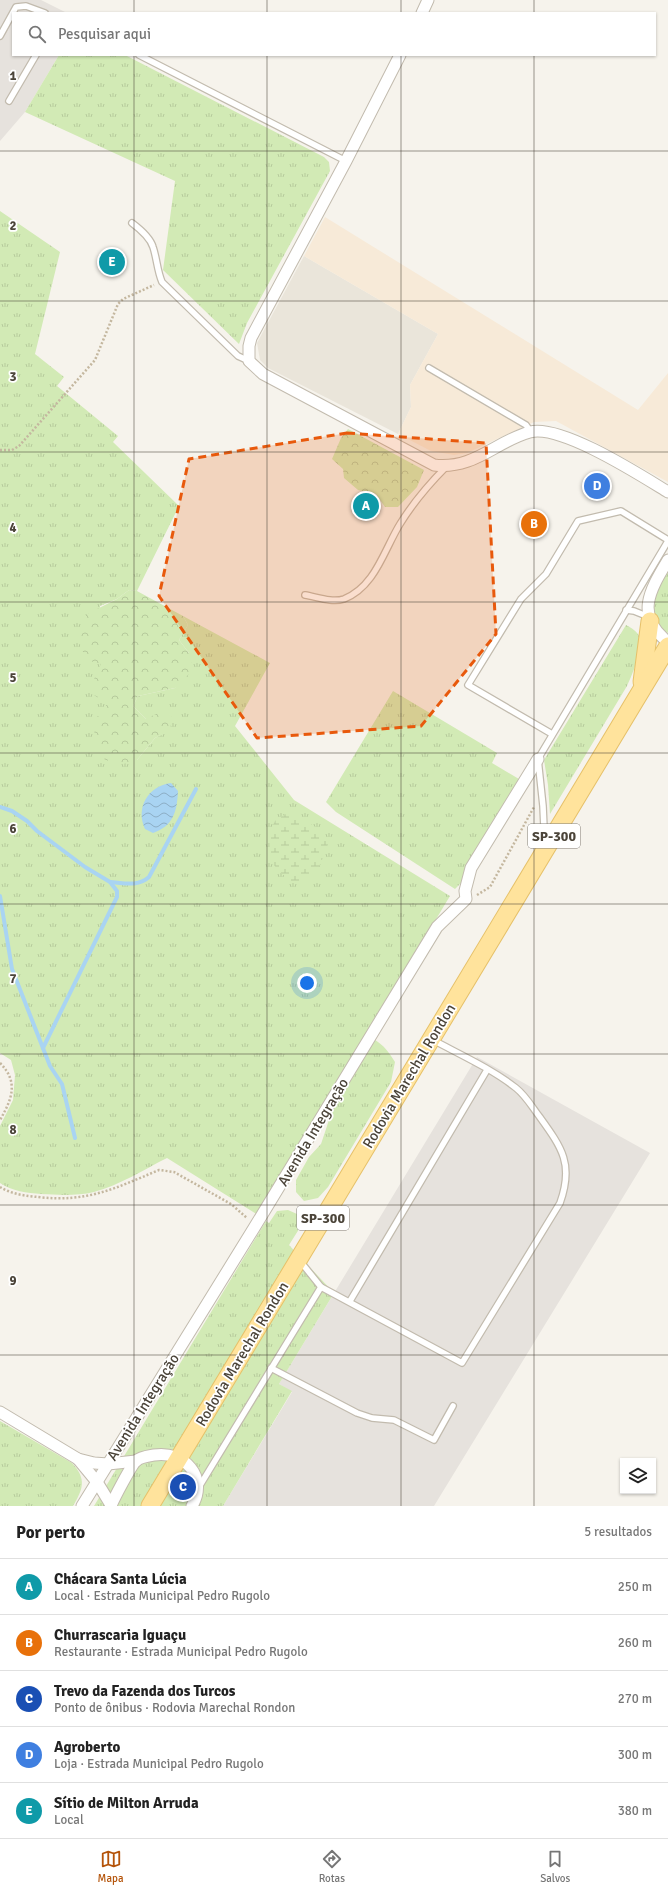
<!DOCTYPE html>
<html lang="pt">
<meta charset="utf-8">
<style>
:root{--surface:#fff;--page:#f2f2f2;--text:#222;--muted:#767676;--line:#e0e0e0;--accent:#b45309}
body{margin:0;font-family:Signika,sans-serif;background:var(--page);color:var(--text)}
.controls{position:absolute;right:12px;bottom:12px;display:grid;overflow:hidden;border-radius:0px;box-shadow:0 1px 3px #0004}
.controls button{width:36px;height:36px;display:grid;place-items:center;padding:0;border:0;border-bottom:1px solid var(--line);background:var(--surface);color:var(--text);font:20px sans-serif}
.you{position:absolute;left:307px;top:983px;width:14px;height:14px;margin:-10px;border:3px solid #fff;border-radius:50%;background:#1a73e8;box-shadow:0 0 0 6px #1a73e833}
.badge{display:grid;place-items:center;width:26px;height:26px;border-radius:50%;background:var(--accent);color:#fff;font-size:13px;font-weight:700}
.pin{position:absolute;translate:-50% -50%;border:2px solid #fff;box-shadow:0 1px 4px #0006}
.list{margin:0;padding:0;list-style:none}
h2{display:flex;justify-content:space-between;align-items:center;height:52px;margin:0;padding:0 16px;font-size:17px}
h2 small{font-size:13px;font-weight:400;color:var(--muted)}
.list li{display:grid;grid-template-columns:26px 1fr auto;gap:12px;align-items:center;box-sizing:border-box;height:56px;padding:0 16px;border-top:1px solid var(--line)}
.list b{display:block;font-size:15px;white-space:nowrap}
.list p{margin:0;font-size:13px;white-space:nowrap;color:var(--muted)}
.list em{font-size:13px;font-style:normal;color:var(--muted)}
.icon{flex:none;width:22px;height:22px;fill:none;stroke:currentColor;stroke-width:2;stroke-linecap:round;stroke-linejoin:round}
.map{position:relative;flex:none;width:668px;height:1506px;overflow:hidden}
.search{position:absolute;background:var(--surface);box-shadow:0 1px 3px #0004;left:12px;right:12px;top:12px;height:44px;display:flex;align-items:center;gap:10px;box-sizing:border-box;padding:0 14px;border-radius:0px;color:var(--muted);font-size:15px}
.sheet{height:332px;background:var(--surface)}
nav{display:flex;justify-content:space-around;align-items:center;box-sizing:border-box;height:56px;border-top:1px solid var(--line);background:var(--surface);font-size:11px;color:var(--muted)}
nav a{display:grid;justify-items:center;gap:2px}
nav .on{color:var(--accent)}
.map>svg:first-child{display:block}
.residential{fill:#eae5da}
.commercial{fill:#f7ead8}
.industrial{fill:#e6e2dd}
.grass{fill:url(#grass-tufts)}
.forest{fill:url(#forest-crowns)}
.wetland{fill:url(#wetland-marsh)}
.water{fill:url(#water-waves)}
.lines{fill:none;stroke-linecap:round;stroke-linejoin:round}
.stream{stroke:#a9d4f2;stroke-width:4}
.service-casing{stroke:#c2bbae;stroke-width:8}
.minor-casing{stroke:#c2bbae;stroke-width:13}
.primary-casing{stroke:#e6c16a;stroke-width:19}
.path{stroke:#c4b79f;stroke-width:2.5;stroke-dasharray:2 2;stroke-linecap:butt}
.service{stroke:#fff;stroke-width:5.5}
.minor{stroke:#fff;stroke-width:11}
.primary{stroke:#ffe39c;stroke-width:17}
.marked{fill:#e8590c;fill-opacity:0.2;stroke:#e8590c;stroke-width:3;stroke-dasharray:8 5;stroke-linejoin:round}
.grid{fill:none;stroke:#4b4439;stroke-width:1;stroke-opacity:0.55}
.labels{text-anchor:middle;stroke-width:3.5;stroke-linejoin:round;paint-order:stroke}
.shield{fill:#fff;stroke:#817c74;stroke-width:1}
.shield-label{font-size:14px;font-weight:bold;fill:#4b4439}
.street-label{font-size:15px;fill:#4b4439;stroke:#fff}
.grid-label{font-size:13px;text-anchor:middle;font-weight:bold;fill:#4b4439;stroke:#fff;stroke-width:3.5;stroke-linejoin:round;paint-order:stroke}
</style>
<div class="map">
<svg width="668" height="1506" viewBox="0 0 668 1506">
<defs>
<pattern id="grass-tufts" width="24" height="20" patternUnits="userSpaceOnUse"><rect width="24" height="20" fill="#d2eab5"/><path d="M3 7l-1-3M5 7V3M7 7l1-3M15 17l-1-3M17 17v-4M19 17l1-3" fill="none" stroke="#b6ca9c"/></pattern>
<pattern id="forest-crowns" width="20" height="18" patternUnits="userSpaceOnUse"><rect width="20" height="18" fill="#d2eab5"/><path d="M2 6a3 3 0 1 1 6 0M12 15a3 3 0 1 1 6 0" fill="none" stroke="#b6ca9c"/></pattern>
<pattern id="wetland-marsh" width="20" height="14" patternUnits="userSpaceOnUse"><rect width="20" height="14" fill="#d2eab5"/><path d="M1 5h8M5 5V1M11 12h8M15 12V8" fill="none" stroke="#b6ca9c"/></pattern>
<pattern id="water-waves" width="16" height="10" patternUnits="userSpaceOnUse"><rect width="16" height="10" fill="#a9d4f2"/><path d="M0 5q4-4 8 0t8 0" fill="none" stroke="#8caec5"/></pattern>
</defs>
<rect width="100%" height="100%" fill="#f6f3ec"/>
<polygon class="residential" points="304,256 438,334 410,385 411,407 398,434 268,368 260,360 257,343"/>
<polygon class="commercial" points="325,217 638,410 668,373 668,482 556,421 534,422 467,453 454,455 431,451 398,434 411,407 410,385 438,334 304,256"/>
<g class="industrial">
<polygon points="0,0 41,0 67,13 13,13 13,55 59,55 25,112 0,141"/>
<polygon points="477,1057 650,1153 434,1506 223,1506 292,1392 279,1384"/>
</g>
<g class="grass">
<polygon points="59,55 125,55 324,157 329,162 330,171 247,323 239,344 163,270 175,181 25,112"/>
<path d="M0,211l60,41 -25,102 29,23 -7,9 61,50 -5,6 66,64 -42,85 -8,-1 -12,9 -17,7 1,58 8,39 28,57 18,-22 15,-8 -24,-11 -13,-13 5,-10 37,-8 14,-35 -10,-13 9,-15 -5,-9 87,47 -35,63 59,74 156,96 -85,141 3,-1c14,7 19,13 27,26l-4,20 -63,105 -10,11 -14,3 -8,-9v-12l13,-23 12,-13 8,-24 -9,-8 -62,103 -91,-57c-24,12 -47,27 -73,34 -17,4 -36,3 -53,2 -14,-1 -29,-3 -41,-11v-57l13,-26 2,-25 -4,-15 -11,-7z"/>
<path d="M668,571v62c-26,-16 -12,-42 0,-62z"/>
<path d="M626,625c4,2 9,5 12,9 7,12 -6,41 -11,52l-77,128 -2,-29 -4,-25z"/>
<polygon points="393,691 497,753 492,763 519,779 463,881 455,889 336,812 326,802"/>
<polygon points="288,1210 297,1214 301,1226 289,1245 334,1293 279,1384 292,1391 223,1506 94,1506 266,1221 269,1223 277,1211"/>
<path d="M0,1421l72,42c15,16 11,26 1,43h-73z"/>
</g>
<g class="forest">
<polygon points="348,429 424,470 417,487 398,507 385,507 376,494 358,490 344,478 343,469 332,459 341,438"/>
<polygon points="129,590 137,591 183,616 188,625 179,640 189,653 193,670 175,688 138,696 133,706 146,719 160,712 172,717 170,731 155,738 137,760 123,764 105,760 96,744 93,722 108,703 88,692 101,664 86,660 77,636 87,614 117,599"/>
</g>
<path class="wetland" d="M286,814c17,3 33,13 43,28 -8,19 -11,39 -34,42 -6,-5 -17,-12 -21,-19 -6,-12 -6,-33 1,-44 3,-3 7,-5 11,-7z"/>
<path class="water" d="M171,783l7,8c-1,21 -5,35 -25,42l-8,-4c-10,-21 3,-43 26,-46z"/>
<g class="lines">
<g class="stream">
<polyline points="0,807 12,811 27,821 37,831 85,867 110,882 117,891 117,897 43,1048"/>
<path d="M110,882c14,1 28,5 39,-5l47,-88"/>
<polyline points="0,896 12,969 50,1066 62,1084 75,1138"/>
</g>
<defs>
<g id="service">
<polyline points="0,36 16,7 26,6 45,13"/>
<polyline points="139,55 346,161"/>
<polyline points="9,101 36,55"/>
<path d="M132,223c8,6 18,14 21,24 4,12 4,23 9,35l76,74 11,5"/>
<polyline points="429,368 526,425 531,432"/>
<path d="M305,595c12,2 27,8 39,4 31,-12 40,-49 56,-75 13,-21 29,-40 46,-57"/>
<polyline points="626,610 634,611 649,617"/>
<polyline points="552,734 468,685 521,599 546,574 578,521 621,511 668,540"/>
<polyline points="542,844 544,828 543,806 538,759 668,541"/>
<path d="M321,1287l141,76 98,-160c14,-39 2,-55 -21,-87 -7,-9 -13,-20 -23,-28 -24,-19 -55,-33 -83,-48"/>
<polyline points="350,1301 487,1070"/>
<polyline points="271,1368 357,1413 372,1418 394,1420 434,1440 453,1406"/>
<polyline points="199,1487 321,1287 300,1261"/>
</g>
<g id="minor">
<polyline points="422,13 428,0"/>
<path d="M400,55l-54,106 -95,177 -2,8v15l14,13 171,91c40,5 62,-24 96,-33 31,-8 110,43 138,60"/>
<path d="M668,560c-18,30 -34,56 0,82"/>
<polyline points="0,1412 78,1459 94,1463 108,1464 136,1461"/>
<polyline points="78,1459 97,1482 111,1505"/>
<polyline points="82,1506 254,1228 437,927 466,899 465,891 471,868 538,759"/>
<path d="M111,1506c2,-6 21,-42 25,-45 4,-4 12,-5 18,-6 30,-5 55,22 38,51"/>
</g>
<g id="primary">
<polyline points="642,682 650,621"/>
<polyline points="150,1506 668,646"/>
</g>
</defs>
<use href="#service" class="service-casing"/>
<use href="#minor" class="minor-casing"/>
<use href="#primary" class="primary-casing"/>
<g class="path">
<polyline points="0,450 12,450 19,446 95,360 118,304 123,299 154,285"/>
<polyline points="477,895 490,887 496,876 534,807"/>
<path d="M0,1063c19,19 12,36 0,57"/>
<path d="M0,1187c11,7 26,9 38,10 49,6 78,-9 121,-27l15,2 57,32 16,14"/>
</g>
<use href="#service" class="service"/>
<use href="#minor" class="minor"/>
<use href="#primary" class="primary"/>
</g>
<path class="marked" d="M347,433l139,10 10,191 -75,92 -164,12 -98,-142 30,-137z"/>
<path class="grid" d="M134,0v13M267,0v13M401,0v13M534,0v13M134,55v1451M267,55v1451M401,55v1451M534,55v1451M0,151h668M0,301h668M0,452h668M0,602h668M0,753h668M0,904h668M0,1054h668M0,1205h668M0,1355h668"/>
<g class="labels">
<g class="shield">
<rect x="528" y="824" width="52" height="24" rx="3"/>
<rect x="297" y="1206" width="52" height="24" rx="3"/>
</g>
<g class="shield-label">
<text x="554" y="841">SP-300</text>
<text x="323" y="1223">SP-300</text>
</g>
<g class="street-label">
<text transform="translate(409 1076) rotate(-59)" y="5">Rodovia Marechal Rondon</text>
<text transform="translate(313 1132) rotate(-59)" y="5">Avenida Integração</text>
<text transform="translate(242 1354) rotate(-59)" y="5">Rodovia Marechal Rondon</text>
<text transform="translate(143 1407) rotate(-58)" y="5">Avenida Integração</text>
</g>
</g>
<g class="grid-label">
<text x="13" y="80">1</text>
<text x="13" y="230">2</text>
<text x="13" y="381">3</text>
<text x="13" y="532">4</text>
<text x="13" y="682">5</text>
<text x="13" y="833">6</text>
<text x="13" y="983">7</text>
<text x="13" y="1134">8</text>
<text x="13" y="1285">9</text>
</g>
</svg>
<div class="controls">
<button><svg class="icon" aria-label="layers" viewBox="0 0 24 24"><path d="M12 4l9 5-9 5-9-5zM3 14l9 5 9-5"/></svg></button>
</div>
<div class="you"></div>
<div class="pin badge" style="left:366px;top:506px;background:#0f9aa8">A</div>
<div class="pin badge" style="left:534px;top:524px;background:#e8710a">B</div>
<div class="pin badge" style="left:183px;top:1487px;background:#1a4fb4">C</div>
<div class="pin badge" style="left:597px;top:486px;background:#3f7fe0">D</div>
<div class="pin badge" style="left:112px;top:262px;background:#0f9aa8">E</div>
<div class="search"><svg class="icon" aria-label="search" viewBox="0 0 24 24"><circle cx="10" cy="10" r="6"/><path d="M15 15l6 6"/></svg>Pesquisar aqui</div>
</div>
<section class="sheet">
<h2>Por perto<small>5 resultados</small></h2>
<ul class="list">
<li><span class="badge" style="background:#0f9aa8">A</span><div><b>Chácara Santa Lúcia</b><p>Local · Estrada Municipal Pedro Rugolo</p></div><em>250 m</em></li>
<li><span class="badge" style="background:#e8710a">B</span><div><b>Churrascaria Iguaçu</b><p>Restaurante · Estrada Municipal Pedro Rugolo</p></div><em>260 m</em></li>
<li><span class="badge" style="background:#1a4fb4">C</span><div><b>Trevo da Fazenda dos Turcos</b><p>Ponto de ônibus · Rodovia Marechal Rondon</p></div><em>270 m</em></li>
<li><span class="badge" style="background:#3f7fe0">D</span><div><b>Agroberto</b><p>Loja · Estrada Municipal Pedro Rugolo</p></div><em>300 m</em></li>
<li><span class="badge" style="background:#0f9aa8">E</span><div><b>Sítio de Milton Arruda</b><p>Local</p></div><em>380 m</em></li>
</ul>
</section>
<nav>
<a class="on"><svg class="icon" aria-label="map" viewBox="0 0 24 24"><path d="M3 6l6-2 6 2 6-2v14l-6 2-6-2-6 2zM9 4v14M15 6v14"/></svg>Mapa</a>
<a><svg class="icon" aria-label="directions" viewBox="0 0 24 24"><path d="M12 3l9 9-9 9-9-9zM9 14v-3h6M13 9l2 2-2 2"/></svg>Rotas</a>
<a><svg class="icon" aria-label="saved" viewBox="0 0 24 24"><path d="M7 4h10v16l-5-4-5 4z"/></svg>Salvos</a>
</nav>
